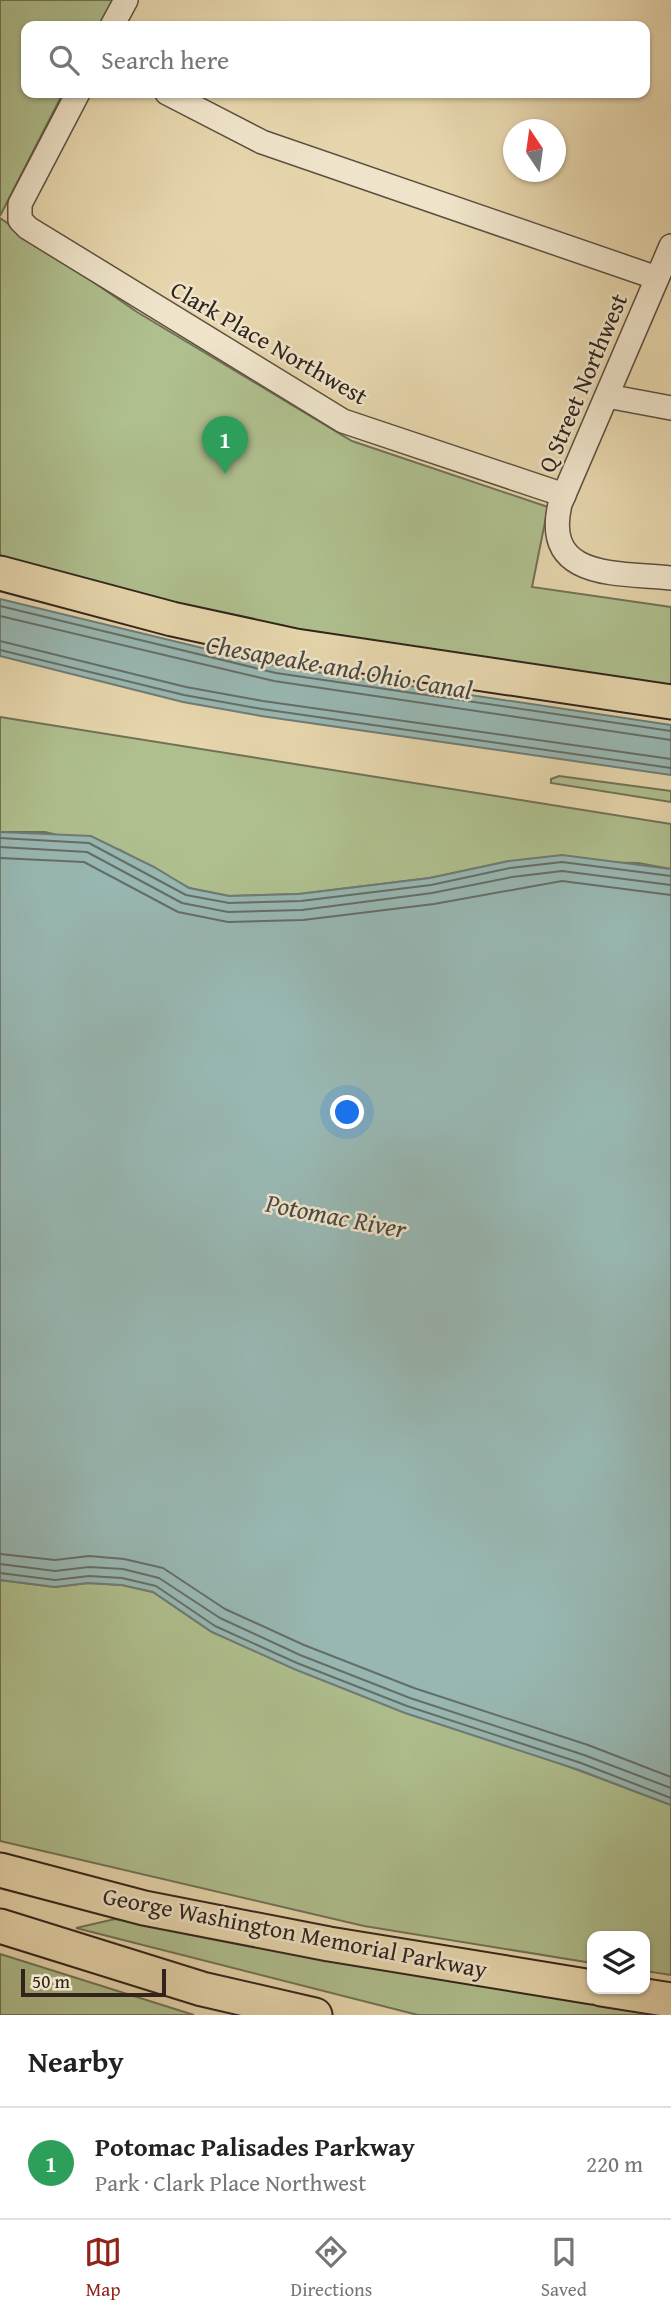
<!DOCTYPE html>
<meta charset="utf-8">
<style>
:root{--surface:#fff;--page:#f6f6f6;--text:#222;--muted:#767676;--line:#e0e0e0;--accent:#8f2418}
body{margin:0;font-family:"Gentium Book Plus",serif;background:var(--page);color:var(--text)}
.controls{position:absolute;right:21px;bottom:21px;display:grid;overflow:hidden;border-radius:14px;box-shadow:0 2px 5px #0004}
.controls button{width:63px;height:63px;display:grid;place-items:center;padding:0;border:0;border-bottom:2px solid var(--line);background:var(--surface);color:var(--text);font:35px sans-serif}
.compass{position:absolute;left:503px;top:119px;width:63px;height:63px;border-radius:50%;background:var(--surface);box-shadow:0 2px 5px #0004;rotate:347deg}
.scale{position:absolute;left:21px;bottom:18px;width:145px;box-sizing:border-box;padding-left:7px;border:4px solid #30241d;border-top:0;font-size:19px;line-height:24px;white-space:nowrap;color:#30241d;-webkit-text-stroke:5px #efe4ca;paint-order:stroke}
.you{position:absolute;left:348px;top:1113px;width:24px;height:24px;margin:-18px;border:5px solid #fff;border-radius:50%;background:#1a73e8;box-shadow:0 0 0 10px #1a73e833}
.badge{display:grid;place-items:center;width:46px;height:46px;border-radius:50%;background:var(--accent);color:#fff;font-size:23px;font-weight:700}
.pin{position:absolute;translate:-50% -58px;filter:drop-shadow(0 2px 4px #0008)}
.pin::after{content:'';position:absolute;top:37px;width:24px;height:21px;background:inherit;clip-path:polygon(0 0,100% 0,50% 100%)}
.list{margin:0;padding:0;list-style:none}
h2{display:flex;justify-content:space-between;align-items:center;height:91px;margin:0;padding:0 28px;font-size:30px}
h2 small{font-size:23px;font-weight:400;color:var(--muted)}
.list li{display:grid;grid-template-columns:46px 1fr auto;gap:21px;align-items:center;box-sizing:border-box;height:112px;padding:0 28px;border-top:2px solid var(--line)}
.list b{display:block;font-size:26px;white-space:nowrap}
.list p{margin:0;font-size:23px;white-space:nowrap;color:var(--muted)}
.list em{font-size:23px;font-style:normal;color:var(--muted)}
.icon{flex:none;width:38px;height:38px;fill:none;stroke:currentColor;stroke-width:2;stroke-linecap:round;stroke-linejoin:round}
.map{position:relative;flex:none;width:671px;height:2015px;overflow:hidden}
.search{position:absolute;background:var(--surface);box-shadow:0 2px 5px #0004;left:21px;right:21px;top:21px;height:77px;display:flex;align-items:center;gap:18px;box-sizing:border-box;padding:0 24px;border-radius:14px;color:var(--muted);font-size:26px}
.sheet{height:203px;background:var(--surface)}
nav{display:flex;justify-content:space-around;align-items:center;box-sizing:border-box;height:98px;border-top:2px solid var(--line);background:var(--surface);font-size:19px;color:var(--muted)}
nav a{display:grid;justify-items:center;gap:4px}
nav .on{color:var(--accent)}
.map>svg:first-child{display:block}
.green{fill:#afbf8e;stroke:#707256;stroke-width:2}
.water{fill:#98b7b2;stroke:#6e7c76;stroke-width:2}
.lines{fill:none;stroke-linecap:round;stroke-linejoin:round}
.shore{stroke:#646e68;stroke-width:2}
.minor-casing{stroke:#5e5041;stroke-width:26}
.highway-casing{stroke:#30241d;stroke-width:37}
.minor{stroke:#efe4ca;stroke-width:23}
.highway{stroke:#e7d6ad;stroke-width:33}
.labels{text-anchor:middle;stroke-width:5;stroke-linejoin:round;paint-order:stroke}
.street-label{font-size:24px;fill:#30241d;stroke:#efe4ca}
.water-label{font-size:26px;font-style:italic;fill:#4a4942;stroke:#efe4ca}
</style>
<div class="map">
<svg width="671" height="2015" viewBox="0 0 671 2015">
<rect width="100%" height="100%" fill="#e7d6ad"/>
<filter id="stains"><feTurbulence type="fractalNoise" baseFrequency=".00286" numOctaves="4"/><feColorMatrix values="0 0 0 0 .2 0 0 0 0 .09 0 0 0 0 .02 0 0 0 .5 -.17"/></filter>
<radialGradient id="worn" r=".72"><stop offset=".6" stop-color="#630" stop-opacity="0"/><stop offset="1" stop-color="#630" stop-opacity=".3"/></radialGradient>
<g class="green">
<polygon points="0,0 113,0 99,26 26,26 26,93 63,93 0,216"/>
<polygon points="0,218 137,312 352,441 548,507 532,587 671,607 671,691 319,640 0,560"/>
<polygon points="0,717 671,824 671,869 638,863 509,861 430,878 299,894 229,896 189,888 120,850 45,832 0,832"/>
<polygon points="559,776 671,791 671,802 551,783 551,779"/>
<polygon points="0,1580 55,1587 88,1583 122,1585 153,1592 212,1632 671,1805 671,1975 645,1971 645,1936 592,1936 592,1963 364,1926 0,1841"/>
<polygon points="115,1919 654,2015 418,2015 76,1928"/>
<polygon points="0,1954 194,2015 0,2015"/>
</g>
<g class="water">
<polygon points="0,599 277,666 671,725 671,775 261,716 183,702 0,656"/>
<polygon points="0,832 91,836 154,867 189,888 229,896 299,894 430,878 509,861 562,855 671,869 671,1805 579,1770 405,1713 294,1669 212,1632 153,1592 122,1585 88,1583 55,1587 0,1580"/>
</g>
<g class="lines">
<g class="shore">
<polyline points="0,606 276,673 671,731"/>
<polyline points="0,616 274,681 671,740"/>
<polyline points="0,641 186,687 263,701 671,759"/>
<polyline points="0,650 184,695 262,709 671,768"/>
<polyline points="0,838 89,843 186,895 229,903 301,901 431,885 510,868 562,862 671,876"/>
<polyline points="0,847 87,852 182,903 228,912 302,910 432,893 512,877 562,871 671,885"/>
<polyline points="0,858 84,862 178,912 228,922 303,920 434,904 562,881 671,895"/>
<polyline points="0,1554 55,1560 89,1556 124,1559 163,1568 225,1609 304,1645 414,1688 588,1745 671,1777"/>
<polyline points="0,1564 55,1571 89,1567 123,1569 159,1578 220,1618 300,1655 410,1698 584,1755 671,1788"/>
<polyline points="0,1573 55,1580 89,1576 122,1578 156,1586 215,1626 297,1663 407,1706 581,1763 671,1798"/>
</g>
<defs>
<g id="minor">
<polyline points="112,26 126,0"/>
<polyline points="78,93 20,204 20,220 28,228 343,421 564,495"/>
<polyline points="167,93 262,142 657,278"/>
<path d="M671,246l-111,258c-18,77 59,68 111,74"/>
<polyline points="607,396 671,408"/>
</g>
<g id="highway">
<polyline points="0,573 172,619 296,646 671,702"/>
<polyline points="0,1870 144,1908 329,1944 592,1987"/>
<polyline points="0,1926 202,1989 315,2015"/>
<polyline points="601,1989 671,2000"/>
</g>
</defs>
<use href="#minor" class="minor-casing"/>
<use href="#highway" class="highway-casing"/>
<use href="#minor" class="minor"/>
<use href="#highway" class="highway"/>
</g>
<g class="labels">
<g class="street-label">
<text transform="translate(269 343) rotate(30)" y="8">Clark Place Northwest</text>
<text transform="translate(583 383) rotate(-67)" y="8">Q Street Northwest</text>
<text transform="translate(295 1933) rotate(11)" y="8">George Washington Memorial Parkway</text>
</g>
<g class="water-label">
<text transform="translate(339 667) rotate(10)" y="9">Chesapeake and Ohio Canal</text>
<text transform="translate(336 1216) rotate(11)" y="9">Potomac River</text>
</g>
</g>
<rect width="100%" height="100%" filter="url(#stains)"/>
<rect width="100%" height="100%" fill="url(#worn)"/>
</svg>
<div class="controls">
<button><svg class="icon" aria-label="layers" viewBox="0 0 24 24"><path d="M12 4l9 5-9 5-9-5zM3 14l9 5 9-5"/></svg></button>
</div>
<svg class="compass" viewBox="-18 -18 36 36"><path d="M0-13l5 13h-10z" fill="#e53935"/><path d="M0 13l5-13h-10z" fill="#767676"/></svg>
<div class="scale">50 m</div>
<div class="you"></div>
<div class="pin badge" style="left:225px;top:474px;background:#2e9e5b">1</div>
<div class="search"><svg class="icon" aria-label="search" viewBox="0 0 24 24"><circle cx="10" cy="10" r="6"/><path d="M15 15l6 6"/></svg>Search here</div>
</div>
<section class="sheet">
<h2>Nearby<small></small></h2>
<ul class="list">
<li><span class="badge" style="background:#2e9e5b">1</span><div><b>Potomac Palisades Parkway</b><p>Park · Clark Place Northwest</p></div><em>220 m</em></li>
</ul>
</section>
<nav>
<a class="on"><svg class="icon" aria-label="map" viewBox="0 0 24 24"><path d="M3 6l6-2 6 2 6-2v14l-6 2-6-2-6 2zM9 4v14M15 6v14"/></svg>Map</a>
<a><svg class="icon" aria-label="directions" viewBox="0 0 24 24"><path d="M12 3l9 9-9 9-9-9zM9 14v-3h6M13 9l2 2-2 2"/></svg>Directions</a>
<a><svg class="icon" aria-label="saved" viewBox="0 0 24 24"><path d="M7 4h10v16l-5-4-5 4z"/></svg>Saved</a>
</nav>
